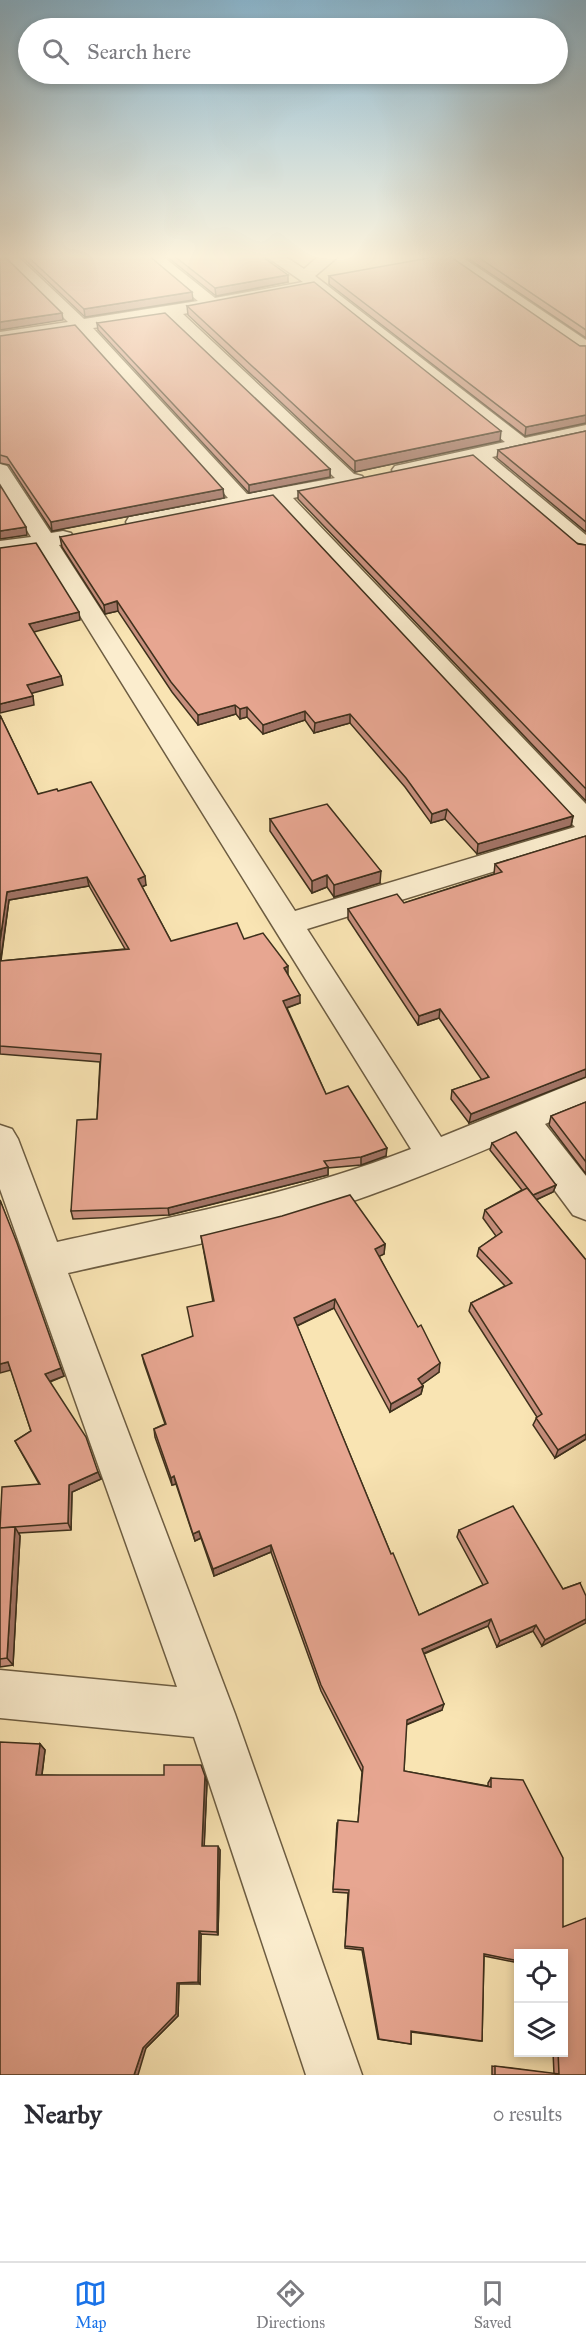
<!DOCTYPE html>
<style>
:root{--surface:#fff;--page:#f2f2f3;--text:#2b2b33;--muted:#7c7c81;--line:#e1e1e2;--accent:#1a73e8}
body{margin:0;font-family:"IM FELL Great Primer",serif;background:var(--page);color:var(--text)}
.controls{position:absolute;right:18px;bottom:18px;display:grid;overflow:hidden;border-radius:0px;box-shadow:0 3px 9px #0003}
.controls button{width:54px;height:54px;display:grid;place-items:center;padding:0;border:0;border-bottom:2px solid var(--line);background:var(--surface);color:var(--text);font:30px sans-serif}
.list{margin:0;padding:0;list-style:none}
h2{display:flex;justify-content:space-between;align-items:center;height:78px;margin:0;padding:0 24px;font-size:26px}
h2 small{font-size:20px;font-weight:400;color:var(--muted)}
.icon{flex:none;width:33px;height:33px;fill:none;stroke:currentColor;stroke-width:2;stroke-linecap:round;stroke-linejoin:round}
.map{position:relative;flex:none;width:586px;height:2075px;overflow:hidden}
.search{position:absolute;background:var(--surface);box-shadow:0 3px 9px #0003;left:18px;right:18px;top:18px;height:66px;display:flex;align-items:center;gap:15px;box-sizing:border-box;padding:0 21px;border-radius:33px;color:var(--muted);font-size:22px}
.sheet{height:186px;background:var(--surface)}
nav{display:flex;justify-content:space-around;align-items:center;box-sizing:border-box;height:84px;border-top:2px solid var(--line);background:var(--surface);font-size:16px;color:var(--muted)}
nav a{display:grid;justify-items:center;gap:3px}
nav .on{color:var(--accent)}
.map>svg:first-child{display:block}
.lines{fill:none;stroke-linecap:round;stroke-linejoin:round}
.minor-casing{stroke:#6d5d42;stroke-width:3}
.minor{fill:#fbedce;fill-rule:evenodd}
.wall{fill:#c78f7d;stroke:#3e301c;stroke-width:1.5;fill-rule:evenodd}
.shaded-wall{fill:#a27466;stroke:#3e301c;stroke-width:1.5}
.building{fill:#e7a691;stroke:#3e301c;stroke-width:1.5}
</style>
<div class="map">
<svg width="586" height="2075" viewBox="0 0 586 2075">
<rect width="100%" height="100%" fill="#f9e4b3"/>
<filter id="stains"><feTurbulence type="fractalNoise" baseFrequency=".00333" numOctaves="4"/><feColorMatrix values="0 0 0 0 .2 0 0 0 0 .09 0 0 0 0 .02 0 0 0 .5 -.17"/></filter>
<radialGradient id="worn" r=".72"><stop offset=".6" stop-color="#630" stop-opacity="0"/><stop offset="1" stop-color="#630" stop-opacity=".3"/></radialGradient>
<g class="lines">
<defs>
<g id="minor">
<path d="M0,255h16l68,64 114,-18 -55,-46h18l54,43 88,-16 -39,-27h19l21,14 16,-14h20l-25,21 210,162 61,-13v12l-94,20 94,78v18l-8,-2 -105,-90 -71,15 -7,-2 -3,-4 3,-4 110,-24 -191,-153 -131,25 171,160 8,2 3,4 -3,4 -69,14 293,306v39l-279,86 134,208 145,-59v29l-41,17 41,52v44l-13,-5 -58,-78c-77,33 -154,64 -234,87 -70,19 -142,33 -213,49l167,441 127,361h-56l-112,-338 -194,-19v-48l177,17 -177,-498v-64l12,4 6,10 39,103c119,-26 239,-48 354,-93l-373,-601 -38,7v-14l31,-4 -31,-51v-22l7,2 44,67 12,-2 8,2 3,5 -3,5 -12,2 236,366 280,-84 -301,-325 -137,26 -8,-1 -3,-5 3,-5 99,-19 -151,-168 -77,12v-10l68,-10zM166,317l169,161 -88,16 -154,-166z"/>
<polygon points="440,255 459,255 586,340 586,353 580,352"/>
</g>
</defs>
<use href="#minor" class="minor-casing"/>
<use href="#minor" class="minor"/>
</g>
<g class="wall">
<polygon points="20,255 148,255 193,300 85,317"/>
<polygon points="165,255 260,255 288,282 216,296"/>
<polygon points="463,255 586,255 586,338"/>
<polygon points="329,276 580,346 586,346 586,423 525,436 329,284"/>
<polygon points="187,306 500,441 355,472 188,315"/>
<polygon points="97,323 330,469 330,477 249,493 98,330"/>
<polygon points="0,336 223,489 224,498 52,531 9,465 0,463"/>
<polygon points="586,431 586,532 497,458 498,450"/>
<polygon points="298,491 586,545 586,801 298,499"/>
<polygon points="60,537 573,816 571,826 477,854 445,819 431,823 405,787 350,723 314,733 305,720 263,734 247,717 240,719 236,714 198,725 172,692 118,611 105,614 62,547"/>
<path d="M0,715l38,79 20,-3 88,94 -4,2 29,54 73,-2 44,36 12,28 -13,5 39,86 60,62 -25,9 -33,3v7l-159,40 -96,4 -2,-8 26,-92 3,-57 -100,-8zM89,886l36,63 -124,12 8,-61z"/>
<polygon points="270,819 380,883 334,897 327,887 312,893 270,831"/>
<polygon points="586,836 469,1123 451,1099 452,1090 482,1080 439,1018 418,1025 348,919 348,909 404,903 494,874 495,864"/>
<polygon points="586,1102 586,1174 549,1125 551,1116"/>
<polygon points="492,1143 556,1185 553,1192 536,1200 586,1260 586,1439 555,1458 533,1425 537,1417 469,1311 471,1303 505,1286 477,1256 479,1248 496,1236 483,1218 485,1210 522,1190 490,1150"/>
<polygon points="0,1200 64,1376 50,1382 101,1479 72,1492 71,1530 19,1533 20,1536 13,1665 0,1667 0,1525 39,1484 15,1441 31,1431 11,1370"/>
<polygon points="201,1236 385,1244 384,1254 379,1256 439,1372 422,1384 423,1386 421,1394 390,1412 334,1308 297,1326 391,1554 419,1615 483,1585 457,1537 459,1530 563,1589 580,1583 542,1646 533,1631 497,1647 488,1626 424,1654 442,1710 406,1725 404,1771 488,1786 488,1783 491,1778 563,1927 586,2075 492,2075 492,2066 554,2074 553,2052 564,2052 564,1953 519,1953 519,1963 484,1956 482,2041 479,2041 411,2032 411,2044 378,2039 362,1950 345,1948 348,1893 333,1892 337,1823 358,1822 362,1772 321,1691 271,1552 214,1576 201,1538 195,1541 176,1484 172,1485 155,1437 154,1429 165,1424 144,1363 142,1355 192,1337 213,1302"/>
<polygon points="40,1744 45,1750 42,1775 207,1782 204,1846 220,1850 218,1935 201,1934 200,1984 179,1984 178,2016 146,2048 0,2075"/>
</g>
<g class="shaded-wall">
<polygon points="288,275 288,282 216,296 215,288"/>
<polygon points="192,292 193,300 85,317 84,309"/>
<polygon points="62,313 63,320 0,330 0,322"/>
<polygon points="586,415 586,423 525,436 526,427"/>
<polygon points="501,431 500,441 355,472 355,461"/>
<polygon points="330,469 330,477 249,493 249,485"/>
<polygon points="223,489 224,498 52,531 51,522"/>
<polygon points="26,527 27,535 0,539 0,531"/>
<polygon points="117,601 118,611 105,614 104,605"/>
<polygon points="79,612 80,620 30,633 29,624"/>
<polygon points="61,676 63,685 29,694 27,685"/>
<polygon points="33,696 34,705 0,713 0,704"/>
<polygon points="235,705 236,714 198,725 198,715"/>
<polygon points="247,707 247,717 240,719 240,709"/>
<polygon points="305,711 305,720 263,734 263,725"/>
<polygon points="350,714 350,723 314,733 315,723"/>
<polygon points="447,809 445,819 431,823 432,814"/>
<polygon points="573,816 571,826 477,854 478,844"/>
<polygon points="381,871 380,883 334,897 334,885"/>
<polygon points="327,875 327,887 312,893 312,881"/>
<polygon points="145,876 146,885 139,888 138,879"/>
<polygon points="87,877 89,886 9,900 0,965 0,941 7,892"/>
<polygon points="288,966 288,975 284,968"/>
<polygon points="300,995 300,1003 283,1009 283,1001"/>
<polygon points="440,1009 439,1018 418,1025 419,1016"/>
<polygon points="586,1069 586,1077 469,1123 471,1114"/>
<polygon points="387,1148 386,1156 361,1165 361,1157"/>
<polygon points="328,1167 328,1175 169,1215 168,1208"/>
<polygon points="556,1185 553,1192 531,1202 533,1195"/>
<polygon points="385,1244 384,1254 374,1259 375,1249"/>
<polygon points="335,1299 334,1308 294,1327 294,1318"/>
<polygon points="8,1362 11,1370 0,1373 0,1364"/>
<polygon points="440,1363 439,1372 417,1388 418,1379"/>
<polygon points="61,1368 64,1376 48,1382 45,1374"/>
<polygon points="423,1386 421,1394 390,1412 391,1404"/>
<polygon points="586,1434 586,1439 555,1458 558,1450"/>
<polygon points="98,1472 101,1479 72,1492 71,1530 68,1523 69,1485"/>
<polygon points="174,1476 176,1484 172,1485 171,1478"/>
<polygon points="15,1527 20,1536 13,1665 7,1658"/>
<polygon points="199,1531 201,1538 195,1541 193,1534"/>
<polygon points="271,1545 271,1552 214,1576 213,1569"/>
<polygon points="491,1619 488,1626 420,1655 422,1649"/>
<polygon points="586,1619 586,1623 542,1646 545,1640"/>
<polygon points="536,1625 533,1631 497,1647 500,1641"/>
<polygon points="444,1704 442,1710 405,1725 407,1720"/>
<polygon points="40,1744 45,1750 41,1781 36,1775"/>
<polygon points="205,1776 207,1782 204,1851 202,1846"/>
<polygon points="218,1846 220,1850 218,1935 217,1932"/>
<polygon points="199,1931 201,1934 200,1984 198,1982"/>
<polygon points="177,1983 179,1984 178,2016 146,2048 138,2075 134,2075 143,2048"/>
</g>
<g class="building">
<polygon points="0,255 3,255 62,313 0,322"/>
<polygon points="26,255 148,255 192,292 84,309"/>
<polygon points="173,255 260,255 288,275 215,288"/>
<polygon points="445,255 448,255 580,346 586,346 586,415 526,427 329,276"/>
<polygon points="475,255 586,255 586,330"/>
<polygon points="314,282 501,431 355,461 187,306"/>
<polygon points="165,313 330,469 249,485 97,323"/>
<polygon points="75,325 223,489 51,522 7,457 0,455 0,336"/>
<polygon points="586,431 586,522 498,450"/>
<polygon points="473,455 578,544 586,545 586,789 298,491"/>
<polygon points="0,485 26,527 0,531"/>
<polygon points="273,495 573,816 478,844 447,809 432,814 406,778 350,714 315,723 305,711 263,725 247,707 240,709 235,705 198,715 171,682 117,601 104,605 60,537"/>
<polygon points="36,543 79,612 29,624 61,676 27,685 33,696 0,704 0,548"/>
<polygon points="0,715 38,794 57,789 58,791 91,782 145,876 138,879 171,941 237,923 244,939 263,933 288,966 284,968 300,995 283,1001 326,1094 348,1086 387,1148 361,1157 324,1161 328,1167 168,1208 71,1211 77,1120 97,1119 101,1054 0,1046 0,961 129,949 87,877 7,892 0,941"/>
<polygon points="327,804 381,871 334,885 327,875 312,881 270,819"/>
<polygon points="586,836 586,1069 471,1114 452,1090 489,1077 440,1009 419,1016 348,909 397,894 404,903 502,872 495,864"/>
<polygon points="586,1102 586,1162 551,1116"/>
<polygon points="516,1132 556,1185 533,1195 492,1143"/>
<polygon points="527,1188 586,1260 586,1434 558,1450 536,1418 542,1414 471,1303 512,1283 479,1248 502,1232 485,1210"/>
<polygon points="350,1195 385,1244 375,1249 418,1327 421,1325 440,1363 418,1379 423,1386 391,1404 335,1299 294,1318 391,1554 393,1553 419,1615 488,1583 459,1530 513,1506 563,1589 580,1583 586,1596 586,1619 545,1640 536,1625 500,1641 491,1619 422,1649 444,1704 407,1720 404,1771 491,1787 491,1778 523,1780 563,1858 563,1927 586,1918 586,2075 495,2075 495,2066 559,2074 558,2052 564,2052 564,1953 519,1953 519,1961 484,1954 482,2041 411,2031 411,2044 379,2039 363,1948 345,1946 349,1890 333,1889 338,1820 358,1822 363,1767 321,1685 271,1545 213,1569 199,1531 193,1534 174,1476 171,1478 154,1429 166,1424 142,1355 193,1336 187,1307 214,1301 201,1236 282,1216"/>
<polygon points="0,1200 17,1243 61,1368 45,1374 86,1437 98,1472 69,1485 68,1523 0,1528 2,1487 40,1484 15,1441 31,1431 8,1362 0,1364"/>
<polygon points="15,1527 7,1658 0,1659 0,1528"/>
<polygon points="0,1742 40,1744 36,1775 164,1775 164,1765 201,1765 205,1776 202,1846 218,1846 217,1932 199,1931 198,1982 177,1983 176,2014 143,2048 134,2075 0,2075"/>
</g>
<linearGradient id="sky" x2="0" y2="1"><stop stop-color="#8ab8d2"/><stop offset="0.47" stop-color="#fcf3dd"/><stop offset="1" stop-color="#fcf3dd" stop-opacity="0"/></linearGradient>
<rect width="586" height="546" fill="url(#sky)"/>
<rect width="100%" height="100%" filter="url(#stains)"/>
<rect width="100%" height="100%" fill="url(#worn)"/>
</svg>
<div class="controls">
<button><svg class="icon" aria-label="locate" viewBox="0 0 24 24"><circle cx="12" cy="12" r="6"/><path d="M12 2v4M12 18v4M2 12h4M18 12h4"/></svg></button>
<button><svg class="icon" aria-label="layers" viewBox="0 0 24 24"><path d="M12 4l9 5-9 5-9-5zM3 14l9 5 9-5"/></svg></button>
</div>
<div class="search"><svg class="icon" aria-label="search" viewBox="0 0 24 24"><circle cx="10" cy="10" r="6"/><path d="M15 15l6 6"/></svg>Search here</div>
</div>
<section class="sheet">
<h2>Nearby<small>0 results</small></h2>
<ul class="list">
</ul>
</section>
<nav>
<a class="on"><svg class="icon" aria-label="map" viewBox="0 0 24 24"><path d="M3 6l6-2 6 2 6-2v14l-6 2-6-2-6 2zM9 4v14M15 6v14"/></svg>Map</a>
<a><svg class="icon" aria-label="directions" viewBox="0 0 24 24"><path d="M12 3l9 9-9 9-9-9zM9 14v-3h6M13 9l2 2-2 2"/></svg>Directions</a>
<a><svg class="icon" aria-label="saved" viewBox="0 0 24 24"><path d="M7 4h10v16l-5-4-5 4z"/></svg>Saved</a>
</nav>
